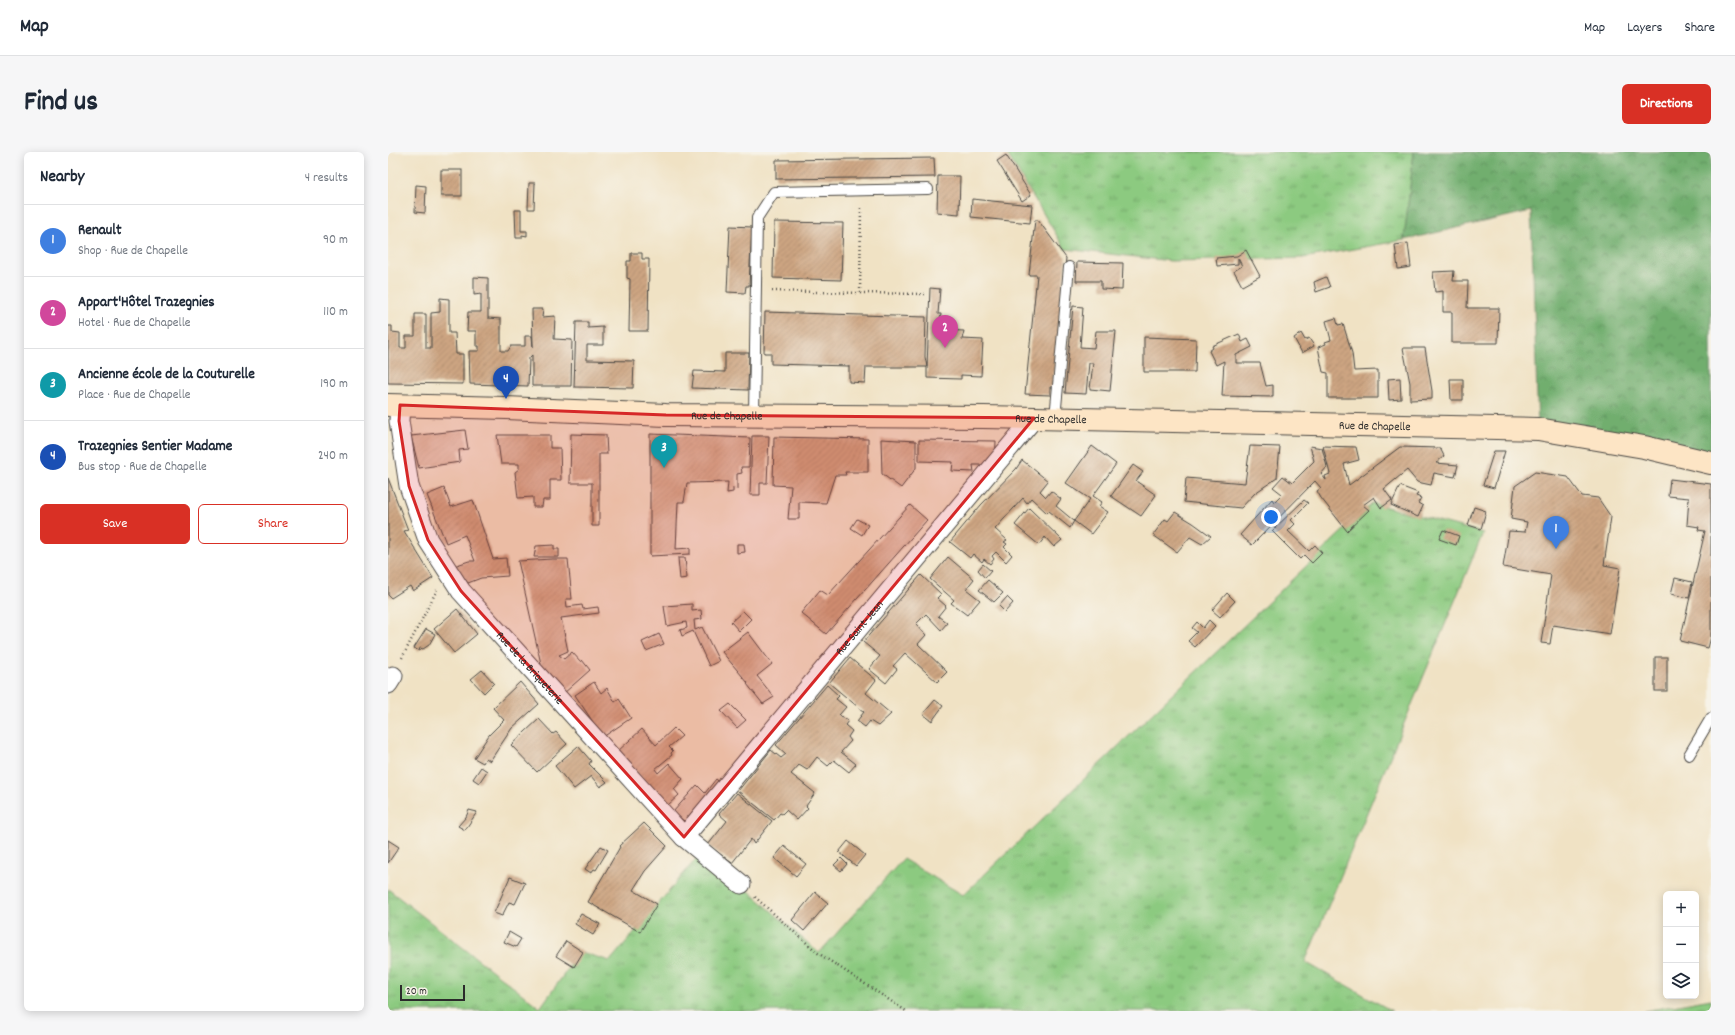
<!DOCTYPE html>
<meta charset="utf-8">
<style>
:root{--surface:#fff;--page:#f6f6f7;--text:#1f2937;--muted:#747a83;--line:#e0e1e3;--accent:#d93025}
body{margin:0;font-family:Dekko,sans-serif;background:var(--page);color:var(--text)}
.controls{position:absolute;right:12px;bottom:12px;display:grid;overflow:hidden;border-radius:6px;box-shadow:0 2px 10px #0003}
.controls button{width:36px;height:36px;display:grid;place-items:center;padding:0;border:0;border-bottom:1px solid var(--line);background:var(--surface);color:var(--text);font:20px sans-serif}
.scale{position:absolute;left:12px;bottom:10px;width:65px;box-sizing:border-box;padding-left:4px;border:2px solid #2b2b2b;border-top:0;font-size:11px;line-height:14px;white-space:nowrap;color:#2b2b2b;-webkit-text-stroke:3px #f7f3e8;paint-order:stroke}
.you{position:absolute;left:883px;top:365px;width:14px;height:14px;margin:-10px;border:3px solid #fff;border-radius:50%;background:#1a73e8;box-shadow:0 0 0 6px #1a73e833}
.badge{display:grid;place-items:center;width:26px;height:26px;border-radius:50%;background:var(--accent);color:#fff;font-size:13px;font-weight:700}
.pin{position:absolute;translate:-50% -33px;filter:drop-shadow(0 1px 2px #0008)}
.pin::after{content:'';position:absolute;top:21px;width:14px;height:12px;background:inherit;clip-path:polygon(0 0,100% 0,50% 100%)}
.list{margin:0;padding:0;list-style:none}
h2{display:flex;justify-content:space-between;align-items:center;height:52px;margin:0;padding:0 16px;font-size:17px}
h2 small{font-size:13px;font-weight:400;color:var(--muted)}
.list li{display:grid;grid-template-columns:26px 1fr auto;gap:12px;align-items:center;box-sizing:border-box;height:72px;padding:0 16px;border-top:1px solid var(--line)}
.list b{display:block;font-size:15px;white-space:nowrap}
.list p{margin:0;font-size:13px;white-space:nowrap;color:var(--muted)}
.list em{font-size:13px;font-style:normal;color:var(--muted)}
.actions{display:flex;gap:8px;padding:12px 16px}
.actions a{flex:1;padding:9px 0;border:1px solid var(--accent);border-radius:6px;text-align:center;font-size:14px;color:var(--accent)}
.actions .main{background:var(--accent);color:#fff}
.icon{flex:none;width:22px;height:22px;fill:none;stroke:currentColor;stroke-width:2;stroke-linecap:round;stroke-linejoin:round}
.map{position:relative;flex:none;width:1323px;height:859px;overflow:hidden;border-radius:6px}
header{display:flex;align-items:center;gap:24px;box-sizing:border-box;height:56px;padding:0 20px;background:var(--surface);border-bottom:1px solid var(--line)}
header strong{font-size:19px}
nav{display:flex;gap:22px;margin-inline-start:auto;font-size:14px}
.intro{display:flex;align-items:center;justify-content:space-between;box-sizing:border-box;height:96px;padding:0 24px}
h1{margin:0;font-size:28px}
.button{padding:10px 18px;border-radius:6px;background:var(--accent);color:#fff;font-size:14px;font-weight:700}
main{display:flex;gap:24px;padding:0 24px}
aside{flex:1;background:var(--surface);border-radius:6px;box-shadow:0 2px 10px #0003}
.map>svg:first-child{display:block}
.grass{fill:url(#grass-tufts);stroke:#5c7a56}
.forest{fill:url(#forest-crowns);stroke:#4e6c4c}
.building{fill:url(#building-hatch)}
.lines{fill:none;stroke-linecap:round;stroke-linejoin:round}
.lane-casing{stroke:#494642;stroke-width:12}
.street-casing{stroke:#494642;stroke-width:21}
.secondary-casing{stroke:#494642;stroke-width:24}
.path{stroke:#494642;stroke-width:2.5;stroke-dasharray:1 3;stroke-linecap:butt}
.lane{stroke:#fff;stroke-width:10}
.street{stroke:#fff;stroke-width:19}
.secondary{stroke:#fde5c5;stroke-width:22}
.marked{fill:#d62828;fill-opacity:0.2;stroke:#d62828;stroke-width:3;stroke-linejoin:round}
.labels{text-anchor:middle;stroke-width:3.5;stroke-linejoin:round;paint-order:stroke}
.street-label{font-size:12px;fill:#2b2b2b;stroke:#f7f3e8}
</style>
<header>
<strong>Map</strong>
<nav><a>Map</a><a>Layers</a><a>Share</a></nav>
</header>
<div class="intro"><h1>Find us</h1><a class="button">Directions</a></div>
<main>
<aside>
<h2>Nearby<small>4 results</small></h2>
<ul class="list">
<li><span class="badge" style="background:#3f7fe0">1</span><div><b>Renault</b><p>Shop · Rue de Chapelle</p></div><em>90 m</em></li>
<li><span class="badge" style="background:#d1479c">2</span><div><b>Appart'Hôtel Trazegnies</b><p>Hotel · Rue de Chapelle</p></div><em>110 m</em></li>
<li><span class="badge" style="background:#0f9aa8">3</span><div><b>Ancienne école de la Couturelle</b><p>Place · Rue de Chapelle</p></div><em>190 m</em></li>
<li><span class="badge" style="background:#1a4fb4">4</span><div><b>Trazegnies Sentier Madame</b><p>Bus stop · Rue de Chapelle</p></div><em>240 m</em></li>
</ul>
<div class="actions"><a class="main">Save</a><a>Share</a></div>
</aside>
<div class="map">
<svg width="1323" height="859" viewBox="0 0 1323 859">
<defs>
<pattern id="grass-tufts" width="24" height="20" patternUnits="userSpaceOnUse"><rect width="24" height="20" fill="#8cca80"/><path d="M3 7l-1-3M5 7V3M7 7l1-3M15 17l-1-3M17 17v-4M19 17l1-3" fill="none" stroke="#73a469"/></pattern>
<pattern id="forest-crowns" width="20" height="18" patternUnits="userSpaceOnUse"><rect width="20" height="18" fill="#71ae6e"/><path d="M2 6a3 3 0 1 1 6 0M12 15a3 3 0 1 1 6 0" fill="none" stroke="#5d8e5b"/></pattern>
<pattern id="building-hatch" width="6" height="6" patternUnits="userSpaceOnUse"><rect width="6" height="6" fill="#cda582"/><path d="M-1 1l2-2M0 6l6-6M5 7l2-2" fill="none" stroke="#a7876b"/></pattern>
</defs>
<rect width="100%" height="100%" fill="#f7f3e8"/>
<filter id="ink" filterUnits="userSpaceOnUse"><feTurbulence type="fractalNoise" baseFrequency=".025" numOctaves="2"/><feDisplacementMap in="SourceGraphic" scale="8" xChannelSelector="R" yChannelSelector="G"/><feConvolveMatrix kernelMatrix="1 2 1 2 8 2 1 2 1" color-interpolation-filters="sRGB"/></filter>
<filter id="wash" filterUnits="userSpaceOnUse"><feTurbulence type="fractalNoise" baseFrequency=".012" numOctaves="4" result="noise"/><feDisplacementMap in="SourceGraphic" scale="16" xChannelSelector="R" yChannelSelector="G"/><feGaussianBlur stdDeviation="0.9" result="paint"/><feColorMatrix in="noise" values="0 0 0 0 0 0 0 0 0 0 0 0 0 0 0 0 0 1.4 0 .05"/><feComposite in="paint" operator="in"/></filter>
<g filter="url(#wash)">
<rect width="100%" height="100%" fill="#f0e2c4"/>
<g class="grass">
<polygon points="618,0 1026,0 1016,88 915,106 783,109 677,97"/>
<polygon points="984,351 1095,381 917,810 1004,859 0,859 0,737 152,856 192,800 222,809 314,700 353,732 431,801 515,707 575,743"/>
<polygon points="1323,847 1323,859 1256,859"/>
</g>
<polygon class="forest" points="1026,0 1323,0 1323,311 1150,277 1143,59 1016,88"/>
<g id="blocks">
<g class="building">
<polygon points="618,3 643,43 634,49 609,9"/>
<polygon points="546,6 547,25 388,27 388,8"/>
<rect x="53" y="18" width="21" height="26"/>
<polygon points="550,24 572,24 571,62 549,60"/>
<polygon points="141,31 147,31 146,57 140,57"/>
<polygon points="28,33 38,34 37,61 27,60"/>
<polygon points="584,47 644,53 642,71 583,65"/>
<polygon points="127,58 133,58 133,79 139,79 139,84 134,83 134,86 128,86"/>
<polygon points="647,68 650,68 678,106 665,235 662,235 662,243 637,242 649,123 641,123"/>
<polygon points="386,70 455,71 453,128 385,126"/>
<polygon points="342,74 364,75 361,134 358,134 357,141 339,140"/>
<polygon points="1020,91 1023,115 1010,117 1007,93"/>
<polygon points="858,98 872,124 854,134 846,119 854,114 850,106 850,112 829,114 828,106 849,104"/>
<polygon points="243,101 254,101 254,107 261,107 260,179 241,179 242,127 239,126 239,109 243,109"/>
<polygon points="689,110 735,111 734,138 713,137 713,129 688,129"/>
<polygon points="1066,119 1065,129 1080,129 1079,156 1111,156 1110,191 1064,191 1064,160 1055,160 1055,139 1047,140 1045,120"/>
<polygon points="86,125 100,126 100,166 113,167 113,199 120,199 123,194 137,194 137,184 144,184 145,195 144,157 155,157 154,165 167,164 166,187 184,188 183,234 144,234 144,203 141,206 140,234 82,232 81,199 91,199 91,194 88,194 88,179 79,179 80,160 93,160 93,142 86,143"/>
<polygon points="938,125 942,135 928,140 926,130"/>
<polygon points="542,136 552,137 550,162 553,162 551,178 576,179 574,187 595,188 593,224 573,223 573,227 539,226 539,215 478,215 477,231 461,230 461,214 383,212 383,201 376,201 377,160 538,165 537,205 539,215"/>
<polygon points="52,146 61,147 61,181 67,181 68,202 75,202 75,232 0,231 0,174 4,174 4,180 12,181 12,196 18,196 18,184 27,184 27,162 38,162 38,196 43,196 43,161 52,160"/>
<polygon points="685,154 695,155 692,195 706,196 708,179 728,179 722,239 702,237 705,211 701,211 698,242 677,241"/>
<polygon points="948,166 950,173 955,172 964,201 966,219 990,218 990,246 940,246 940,221 935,220 930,195 938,192 937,190 943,188 938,169"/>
<polygon points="188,170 200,170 200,176 215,175 215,193 199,193 199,208 246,209 245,236 186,235"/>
<polygon points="913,181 917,188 921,186 926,194 914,201 906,186"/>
<polygon points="851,182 854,190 860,187 864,195 848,203 848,211 872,211 878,234 885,233 885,245 834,244 836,209 828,213 821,199 825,196 824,194"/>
<polygon points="756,185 808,187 807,220 756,220"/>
<polygon points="1015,196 1037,196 1044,239 1044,247 1022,248 1022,231"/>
<polygon points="337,201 361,201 360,238 304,236 306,219 337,220"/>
<polygon points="1012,226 1013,247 1001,248 1000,227"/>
<polygon points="1062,227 1075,227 1075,248 1063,248"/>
<polygon points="77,278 80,297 71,298 72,310 31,316 23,284"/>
<polygon points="183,282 218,283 219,302 211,302 211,374 204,374 204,331 182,331"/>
<polygon points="262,282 362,286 361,315 353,315 354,321 349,322 349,337 345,336 345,340 339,341 340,330 299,331 296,350 290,350 288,397 302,396 302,402 262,404"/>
<polygon points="109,283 162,283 162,296 172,296 173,328 162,328 162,348 155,348 154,355 145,355 145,345 130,346 127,320 131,317 131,312 113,312"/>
<polygon points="364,284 381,284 379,331 372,331 372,343 362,343"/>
<polygon points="386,285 480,287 480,320 457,320 458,323 447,323 438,351 411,350 411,367 400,367 403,334 385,333"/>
<polygon points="493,287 528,289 528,316 513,336 494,322"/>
<polygon points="531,288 608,289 607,313 585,313 586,320 564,319 565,310 531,309"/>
<polygon points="704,294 728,312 705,344 714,350 711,354 720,360 703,382 686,369 702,347 678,331"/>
<polygon points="862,294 892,295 889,326 867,341 853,356 796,350 798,326 857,331"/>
<polygon points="922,294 934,296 939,315 933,322 938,328 937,324 942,322 935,294 968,295 971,308 956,312 961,333 1012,295 1052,296 1056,304 1048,311 1070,313 1067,325 1046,321 1043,333 1029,330 1019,318 996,337 1004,348 993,356 986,345 975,353 981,358 959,379 933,346 929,339 933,336 927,329 864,393 852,383 884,347 886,350 894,342 885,335 895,324 904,331 926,309"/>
<polygon points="1106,299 1117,299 1106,336 1095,333"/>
<polygon points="634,308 660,329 652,339 658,345 663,339 673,347 668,354 686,369 682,376 661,359 659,361 643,346 639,351 635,346 607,377 619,388 616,390 619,392 616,395 624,403 618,410 608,400 604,404 606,407 602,412 596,407 594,410 585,402 582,406 562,390 593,353 628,317"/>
<polygon points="745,313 755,320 748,329 768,343 753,364 723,344"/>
<polygon points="1147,320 1180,325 1194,344 1210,346 1223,365 1216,413 1232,416 1222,482 1165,473 1162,492 1153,491 1163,423 1115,415 1121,379 1137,380 1139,370 1123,367 1127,334"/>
<polygon points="0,326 20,378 16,379 45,426 25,439 22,434 3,446 0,443"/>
<polygon points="1282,327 1323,332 1323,485 1320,496 1292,489 1317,379 1310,378 1311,375 1299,373 1301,346 1280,344"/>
<polygon points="1012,334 1030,341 1028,344 1033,346 1030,351 1035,354 1030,365 1003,353"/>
<polygon points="56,336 63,355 85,348 105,407 118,406 120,424 93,426 80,431 66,414 81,409 87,409 77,383 58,391 39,343"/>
<polygon points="916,348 920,351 903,368 907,372 900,379 921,399 927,393 934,401 924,411 916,403 912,407 884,379"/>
<polygon points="522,353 539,368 438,482 413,461 432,438 440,443"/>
<polygon points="1086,355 1098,359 1093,377 1080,373"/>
<polygon points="641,356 674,388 666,395 657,385 651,393 627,373"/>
<polygon points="787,360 805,371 823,384 814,392 802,385 789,400 765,383 777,367 780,369"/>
<polygon points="469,367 480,373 474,383 463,376"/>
<polygon points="1055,378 1071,384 1068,393 1051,387"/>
<polygon points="349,392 356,392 357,400 349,401"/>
<polygon points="166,393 166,397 171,397 171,405 146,405 148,394"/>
<polygon points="560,405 586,427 578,437 592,448 579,463 563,451 566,448 542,427"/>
<polygon points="290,406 297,406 299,426 292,427"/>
<polygon points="164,407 180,407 184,447 178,447 179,455 194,453 195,457 210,455 211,461 173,466 180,499 171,503 176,507 184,500 193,510 194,508 202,518 175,542 148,514 153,512 130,409"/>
<polygon points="595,412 603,419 597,426 590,418"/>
<polygon points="533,423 553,442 549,446 558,454 550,464 559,471 553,478 538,462 528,472 538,483 530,492 559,520 549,530 517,501 505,514 509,517 498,531 481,517 492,504 475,490"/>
<polygon points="1287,426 1304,430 1301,446 1283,442"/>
<polygon points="600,428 615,441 606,450 591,438"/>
<polygon points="839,441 847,449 832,465 824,458"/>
<polygon points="619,445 625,451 617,460 611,454"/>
<polygon points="304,452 304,459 313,458 314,467 306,468 307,478 314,475 331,509 321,514 305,479 294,484 292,478 299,476 298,470 279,474 276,454"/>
<polygon points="69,457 89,482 66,501 46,477"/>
<polygon points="355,459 363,467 351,479 343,470"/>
<polygon points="821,468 827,474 807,495 800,489 809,480 804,476 809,470 815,476"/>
<polygon points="38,477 47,482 41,493 35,497 32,496 31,499 26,496"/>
<polygon points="360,480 384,512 369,524 386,545 375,552 359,532 360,531 334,500"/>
<polygon points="271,482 276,492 258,499 254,490"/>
<rect x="1267" y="505" width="12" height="34"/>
<polygon points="462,506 488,528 478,541 503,562 490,574 482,569 477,575 469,569 476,560 441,531"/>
<polygon points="94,518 106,531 96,541 83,527"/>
<polygon points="132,530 151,552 124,576 102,609 98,606 95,611 86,606 101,583 116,568 105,556"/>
<polygon points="206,530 213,541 219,536 227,550 231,547 243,566 215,585 187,543"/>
<polygon points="439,533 451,544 448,547 458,555 451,563 460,569 457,573 464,579 460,585 463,589 453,600 468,612 461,620 446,608 440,614 429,605 419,618 411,613 403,622 427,641 418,654 420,656 409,668 398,658 394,662 392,661 386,668 350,639 383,598 393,606 398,602 388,593"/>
<polygon points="547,548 555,554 544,569 535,562"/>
<polygon points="342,552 358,568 349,576 333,559"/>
<polygon points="151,567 165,582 168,580 179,592 149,620 123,593"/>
<polygon points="286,576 294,584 281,595 285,599 283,601 284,603 267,617 270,621 281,611 295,627 286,637 291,643 280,653 229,600 254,577 268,593"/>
<polygon points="190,594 203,609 201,612 219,630 212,635 203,624 186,637 167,614"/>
<polygon points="93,615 99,619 91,631 85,627"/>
<polygon points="328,627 334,632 301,673 285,660 309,633 317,641"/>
<polygon points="349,641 384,669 366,692 363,687 344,711 320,693 339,669 331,662"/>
<polygon points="81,658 89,660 77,678 70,674 78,665"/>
<polygon points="256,671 279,694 257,719 245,738 269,752 252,780 200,750 232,695 231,694"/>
<polygon points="0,688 11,695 0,711"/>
<polygon points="460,689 477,703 468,714 451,700"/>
<polygon points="213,694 220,698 208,718 206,717 203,721 197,717"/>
<polygon points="396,694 418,712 408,724 386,706"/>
<polygon points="453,706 459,712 453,719 446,713"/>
<polygon points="122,725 137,731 127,752 121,750 114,764 106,761"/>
<polygon points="427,740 440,751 416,779 404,768"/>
<polygon points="193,762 212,772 205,783 187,772"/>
<polygon points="121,780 133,787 128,795 116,790"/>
<polygon points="178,789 195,800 186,815 168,804"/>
</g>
</g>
</g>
<g filter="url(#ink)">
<use href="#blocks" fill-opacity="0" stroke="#494642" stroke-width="1"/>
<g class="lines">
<defs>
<g id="lane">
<polyline points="366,264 369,66 386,40 540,37"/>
<polyline points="667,266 681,115"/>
<polyline points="1301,603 1323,566"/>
</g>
<g id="street">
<path id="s1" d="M12,253l-1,16 10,65 19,54 33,51 223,246 57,47"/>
<polyline points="0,532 5,524"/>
<path id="s2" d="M296,685l350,-419"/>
</g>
<g id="secondary">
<path id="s3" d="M0,253l118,3 160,7 317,2 555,12 106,18 67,16"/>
</g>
</defs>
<use href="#lane" class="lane-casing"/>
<use href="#street" class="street-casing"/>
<use href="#secondary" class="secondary-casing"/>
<g class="path">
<polyline points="384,139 472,141 473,53"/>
<polyline points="472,141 537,142"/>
<polyline points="14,506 49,438"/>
<polyline points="367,745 430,801 518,859"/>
</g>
<use href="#lane" class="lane"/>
<use href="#street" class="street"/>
<use href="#secondary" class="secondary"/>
</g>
</g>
<path class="marked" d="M12,253l266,10 368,3 -350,419 -223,-246 -33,-51 -19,-54 -10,-65z"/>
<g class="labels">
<g class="street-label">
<text dy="4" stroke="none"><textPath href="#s3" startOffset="339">Rue de Chapelle</textPath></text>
<text dy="4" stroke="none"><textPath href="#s3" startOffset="663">Rue de Chapelle</textPath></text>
<text dy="4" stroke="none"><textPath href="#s3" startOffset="987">Rue de Chapelle</textPath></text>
<text dy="4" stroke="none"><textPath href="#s2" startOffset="273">Rue Saint-Jean</textPath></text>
<text dy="4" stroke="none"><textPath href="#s1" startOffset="303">Rue de la Briqueterie</textPath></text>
</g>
</g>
</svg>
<div class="controls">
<button>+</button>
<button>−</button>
<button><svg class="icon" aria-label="layers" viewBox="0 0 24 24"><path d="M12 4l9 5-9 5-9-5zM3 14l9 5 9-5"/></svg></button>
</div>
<div class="scale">20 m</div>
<div class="you"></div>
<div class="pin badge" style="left:1168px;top:397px;background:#3f7fe0">1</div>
<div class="pin badge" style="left:557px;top:196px;background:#d1479c">2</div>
<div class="pin badge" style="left:276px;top:316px;background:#0f9aa8">3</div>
<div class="pin badge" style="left:118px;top:247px;background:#1a4fb4">4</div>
</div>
</main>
